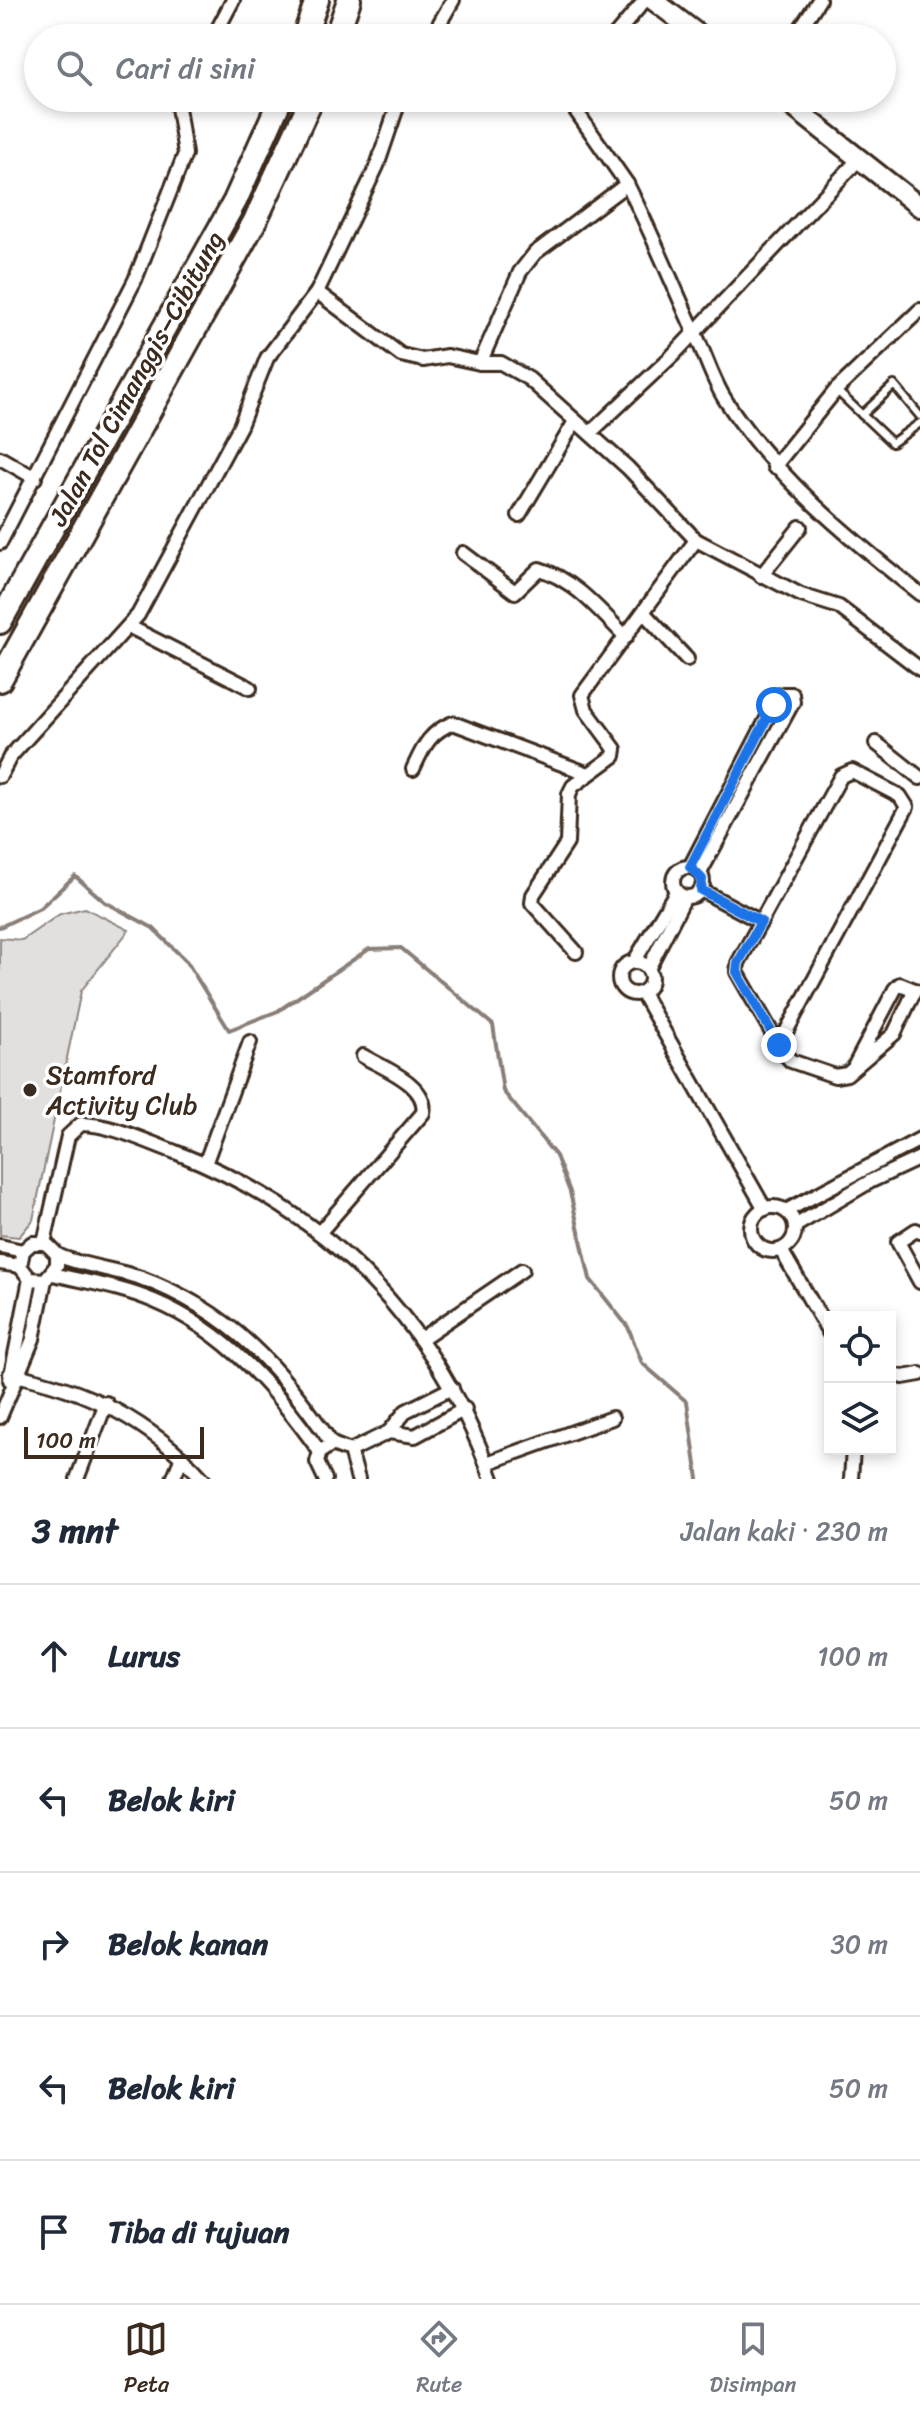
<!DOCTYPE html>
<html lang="id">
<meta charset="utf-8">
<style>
:root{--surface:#fff;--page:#f6f6f7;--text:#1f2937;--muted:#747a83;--line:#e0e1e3;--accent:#3b2a1e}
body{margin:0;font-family:Sriracha,sans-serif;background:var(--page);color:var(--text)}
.controls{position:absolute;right:24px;bottom:24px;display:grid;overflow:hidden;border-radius:0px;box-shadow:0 4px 12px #0003}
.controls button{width:72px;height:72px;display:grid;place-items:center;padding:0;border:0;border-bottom:2px solid var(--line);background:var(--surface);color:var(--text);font:40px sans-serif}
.scale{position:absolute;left:24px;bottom:20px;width:180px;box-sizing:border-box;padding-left:8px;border:4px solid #3b2a1e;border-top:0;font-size:22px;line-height:28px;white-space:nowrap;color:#3b2a1e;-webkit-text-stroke:6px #fff;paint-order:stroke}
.stop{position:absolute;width:24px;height:24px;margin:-18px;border:6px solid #1a73e8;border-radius:50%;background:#fff}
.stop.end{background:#1a73e8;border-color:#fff;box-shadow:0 2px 8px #0008}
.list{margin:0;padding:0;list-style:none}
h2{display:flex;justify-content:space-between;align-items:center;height:104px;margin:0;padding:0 32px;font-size:34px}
h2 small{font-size:26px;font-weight:400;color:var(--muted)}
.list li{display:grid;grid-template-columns:52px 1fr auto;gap:24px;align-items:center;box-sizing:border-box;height:144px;padding:0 32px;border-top:2px solid var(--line)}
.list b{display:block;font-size:30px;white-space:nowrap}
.list em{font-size:26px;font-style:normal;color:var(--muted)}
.icon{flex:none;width:44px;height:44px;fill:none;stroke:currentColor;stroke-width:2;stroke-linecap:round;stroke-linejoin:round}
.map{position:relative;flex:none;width:920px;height:1479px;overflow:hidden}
.search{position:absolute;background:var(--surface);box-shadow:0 4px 12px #0003;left:24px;right:24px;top:24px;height:88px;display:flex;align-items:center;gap:20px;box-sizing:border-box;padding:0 28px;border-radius:44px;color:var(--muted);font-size:30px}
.sheet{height:824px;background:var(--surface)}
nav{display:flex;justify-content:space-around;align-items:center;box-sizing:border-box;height:112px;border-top:2px solid var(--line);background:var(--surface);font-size:22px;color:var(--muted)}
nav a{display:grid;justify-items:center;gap:4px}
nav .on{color:var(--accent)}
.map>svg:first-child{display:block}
.green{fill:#e2e0de;stroke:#8e857e;stroke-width:2}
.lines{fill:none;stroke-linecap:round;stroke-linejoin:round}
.stream{stroke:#887e77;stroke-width:4}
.service-casing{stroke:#3b2a1e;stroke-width:12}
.minor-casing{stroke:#3b2a1e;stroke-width:18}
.secondary-casing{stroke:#3b2a1e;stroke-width:24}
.motorway-casing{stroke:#3b2a1e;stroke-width:28}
.service{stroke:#fff;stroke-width:6}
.minor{stroke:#fff;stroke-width:12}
.secondary{stroke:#fff;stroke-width:18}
.motorway{stroke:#fff;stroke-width:22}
.route{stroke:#1a73e8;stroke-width:10}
.poi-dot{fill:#3b2a1e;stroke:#fff;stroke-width:3}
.labels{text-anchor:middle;stroke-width:7;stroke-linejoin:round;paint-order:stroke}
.street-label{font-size:26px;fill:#3b2a1e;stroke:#fff}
.poi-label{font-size:26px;fill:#3b2a1e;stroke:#fff;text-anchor:start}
</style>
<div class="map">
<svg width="920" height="1479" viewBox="0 0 920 1479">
<rect width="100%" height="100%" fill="#fff"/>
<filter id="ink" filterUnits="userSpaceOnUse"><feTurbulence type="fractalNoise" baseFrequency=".0125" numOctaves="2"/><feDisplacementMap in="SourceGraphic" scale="16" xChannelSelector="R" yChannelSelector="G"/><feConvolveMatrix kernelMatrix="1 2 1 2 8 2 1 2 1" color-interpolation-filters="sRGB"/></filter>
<g filter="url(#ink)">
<polygon class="green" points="85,908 129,930 81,991 33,1220 19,1237 0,1235 0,938 22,940 60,914"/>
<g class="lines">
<polyline class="stream" points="0,927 40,908 75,876 105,902 153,928 187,962 229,1030 278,1011 369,949 401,948 493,1025 503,1091 556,1156 570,1192 590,1279 628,1327 642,1363 687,1402 698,1479"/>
<defs>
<g id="service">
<polyline points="836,390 892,443 920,423"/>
<polyline points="862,415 894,385 920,416"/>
</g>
<g id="minor">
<polyline points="213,38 233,0"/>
<polyline points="431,38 453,0"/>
<polyline points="613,38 645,0"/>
<polyline points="794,38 819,0"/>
<path d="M627,184c26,51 47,104 71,156 9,20 16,43 28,61 51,78 122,136 194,193"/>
<polyline points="317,292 401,355 423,360 447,356 480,363 501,363 529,379 628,468 696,540 801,595 839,607 920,669"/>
<polyline points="480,363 520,272 535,253 627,184 567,98"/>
<polyline points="590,433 672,356 861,157"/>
<polyline points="0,458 35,478"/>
<polyline points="774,467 836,390 920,310"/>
<polyline points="519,515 574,423"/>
<polyline points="0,543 135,280 185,154 178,107 182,98"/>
<path d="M463,553l52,39 24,-23c35,10 62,43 87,68"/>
<polyline points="761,576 800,527"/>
<polyline points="644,613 687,659"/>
<polyline points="130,627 250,688"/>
<polyline points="876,743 920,778"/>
<path d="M413,769c10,-21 16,-37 40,-46l133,50"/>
<polyline points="0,776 10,757 138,615 240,426 267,358 317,292 377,166 400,98"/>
<polyline points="690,867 774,705 783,694 792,694 793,702 700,873"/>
<circle cx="688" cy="882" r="15"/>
<polyline points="701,890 761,922"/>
<polyline points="576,952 532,903 533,895 567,843 569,794 573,786 614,756 615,749 586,710 582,695 696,540"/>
<polyline points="634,962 676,892"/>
<circle cx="635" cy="978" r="16"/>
<polyline points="648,969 685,897"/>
<polyline points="642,993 765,1209"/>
<polyline points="779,1045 907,807 900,796 852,771 841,776 738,963 737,972 783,1052 791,1061 835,1076 847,1074 894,1034 915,990 900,984 895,989 855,1065"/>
<polyline points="205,1164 250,1042"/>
<circle cx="773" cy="1229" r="22"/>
<polyline points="786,1211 920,1139"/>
<polyline points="795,1226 871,1181 920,1158"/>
<polyline points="920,1232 916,1230 898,1242 920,1282"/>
<path d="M319,1233l104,-120c6,-28 -40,-45 -60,-57"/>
<path d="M44,1243l24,-107 13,-12c30,0 66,18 94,28 156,61 261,171 317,327"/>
<polyline points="0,1246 23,1251"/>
<polyline points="781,1250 830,1334"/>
<polyline points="0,1263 20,1266"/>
<path d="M53,1274c33,8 69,13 101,27 72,30 122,89 166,151"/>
<path d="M45,1280l-15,-1 -10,-13 3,-15 9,-8h12c7,3 9,9 14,12 12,8 64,16 83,23 88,32 141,91 191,166"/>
<polyline points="422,1338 522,1270"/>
<path d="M10,1374c77,15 140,47 193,105"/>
<polyline points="890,1374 903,1377 920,1374"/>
<polyline points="10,1380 30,1279"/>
<polyline points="0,1417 33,1339 45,1280 57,1265 57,1255"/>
<polyline points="389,1432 415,1436 465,1409"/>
<polyline points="350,1451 389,1432 406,1411 452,1388"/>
<polyline points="487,1463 612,1418"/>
<polyline points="77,1479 106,1403"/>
<polyline points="173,1479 182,1457"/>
<polyline points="325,1479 317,1462 320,1452 332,1444 350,1451 358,1479"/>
<polyline points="851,1479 853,1449"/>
</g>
<g id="secondary">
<polyline points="653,0 703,38"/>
<polyline points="782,98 920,207"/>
</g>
<g id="motorway">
<polyline points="304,38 317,0"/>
<polyline points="336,38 349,0"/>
<polyline points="0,622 235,201 281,98"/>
<polyline points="0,680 255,221 312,98"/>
</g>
</defs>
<use href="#service" class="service-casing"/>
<use href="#minor" class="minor-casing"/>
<use href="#secondary" class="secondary-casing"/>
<use href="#motorway" class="motorway-casing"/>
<use href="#service" class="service"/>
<use href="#minor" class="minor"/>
<use href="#secondary" class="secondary"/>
<use href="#motorway" class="motorway"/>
</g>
</g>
<g class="lines" filter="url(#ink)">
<polyline class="route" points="774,705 690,867 702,879 701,890 761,922 738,963 737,972 779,1045"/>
</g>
<circle class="poi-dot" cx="30" cy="1090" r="8"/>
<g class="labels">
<g class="street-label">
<text transform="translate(136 378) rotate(-61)" y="9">Jalan Tol Cimanggis–Cibitung</text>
</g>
<g class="poi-label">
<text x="46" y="1084">Stamford<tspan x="46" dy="30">Activity Club</tspan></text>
</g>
</g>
</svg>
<div class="controls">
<button><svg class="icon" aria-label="locate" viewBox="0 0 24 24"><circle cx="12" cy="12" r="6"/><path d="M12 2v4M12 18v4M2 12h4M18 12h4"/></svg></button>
<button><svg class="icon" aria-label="layers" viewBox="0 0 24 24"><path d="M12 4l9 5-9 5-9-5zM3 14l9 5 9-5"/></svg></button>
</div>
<div class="scale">100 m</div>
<div class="stop" style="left:774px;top:705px"></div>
<div class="stop end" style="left:779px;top:1045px"></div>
<div class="search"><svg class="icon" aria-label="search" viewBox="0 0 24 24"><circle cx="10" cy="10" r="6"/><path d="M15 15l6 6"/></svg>Cari di sini</div>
</div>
<section class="sheet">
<h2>3 mnt<small>Jalan kaki · 230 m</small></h2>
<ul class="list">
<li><svg class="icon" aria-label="ahead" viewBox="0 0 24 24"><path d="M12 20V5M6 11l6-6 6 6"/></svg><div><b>Lurus</b></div><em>100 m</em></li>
<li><svg class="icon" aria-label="left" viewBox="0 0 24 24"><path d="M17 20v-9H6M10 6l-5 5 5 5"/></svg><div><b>Belok kiri</b></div><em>50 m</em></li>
<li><svg class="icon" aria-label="right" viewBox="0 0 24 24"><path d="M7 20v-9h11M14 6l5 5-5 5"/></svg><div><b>Belok kanan</b></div><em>30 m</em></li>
<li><svg class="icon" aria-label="left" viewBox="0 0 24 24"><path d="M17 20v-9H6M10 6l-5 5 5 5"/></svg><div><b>Belok kiri</b></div><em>50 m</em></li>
<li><svg class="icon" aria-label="arrive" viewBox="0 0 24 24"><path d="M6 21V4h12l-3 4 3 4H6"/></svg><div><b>Tiba di tujuan</b></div></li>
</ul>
</section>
<nav>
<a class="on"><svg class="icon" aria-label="map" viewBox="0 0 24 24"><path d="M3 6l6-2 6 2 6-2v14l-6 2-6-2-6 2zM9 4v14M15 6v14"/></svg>Peta</a>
<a><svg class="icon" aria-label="directions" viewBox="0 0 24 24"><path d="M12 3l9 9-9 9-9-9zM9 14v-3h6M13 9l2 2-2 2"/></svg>Rute</a>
<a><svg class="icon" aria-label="saved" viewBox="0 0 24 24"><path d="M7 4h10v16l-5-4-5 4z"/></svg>Disimpan</a>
</nav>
